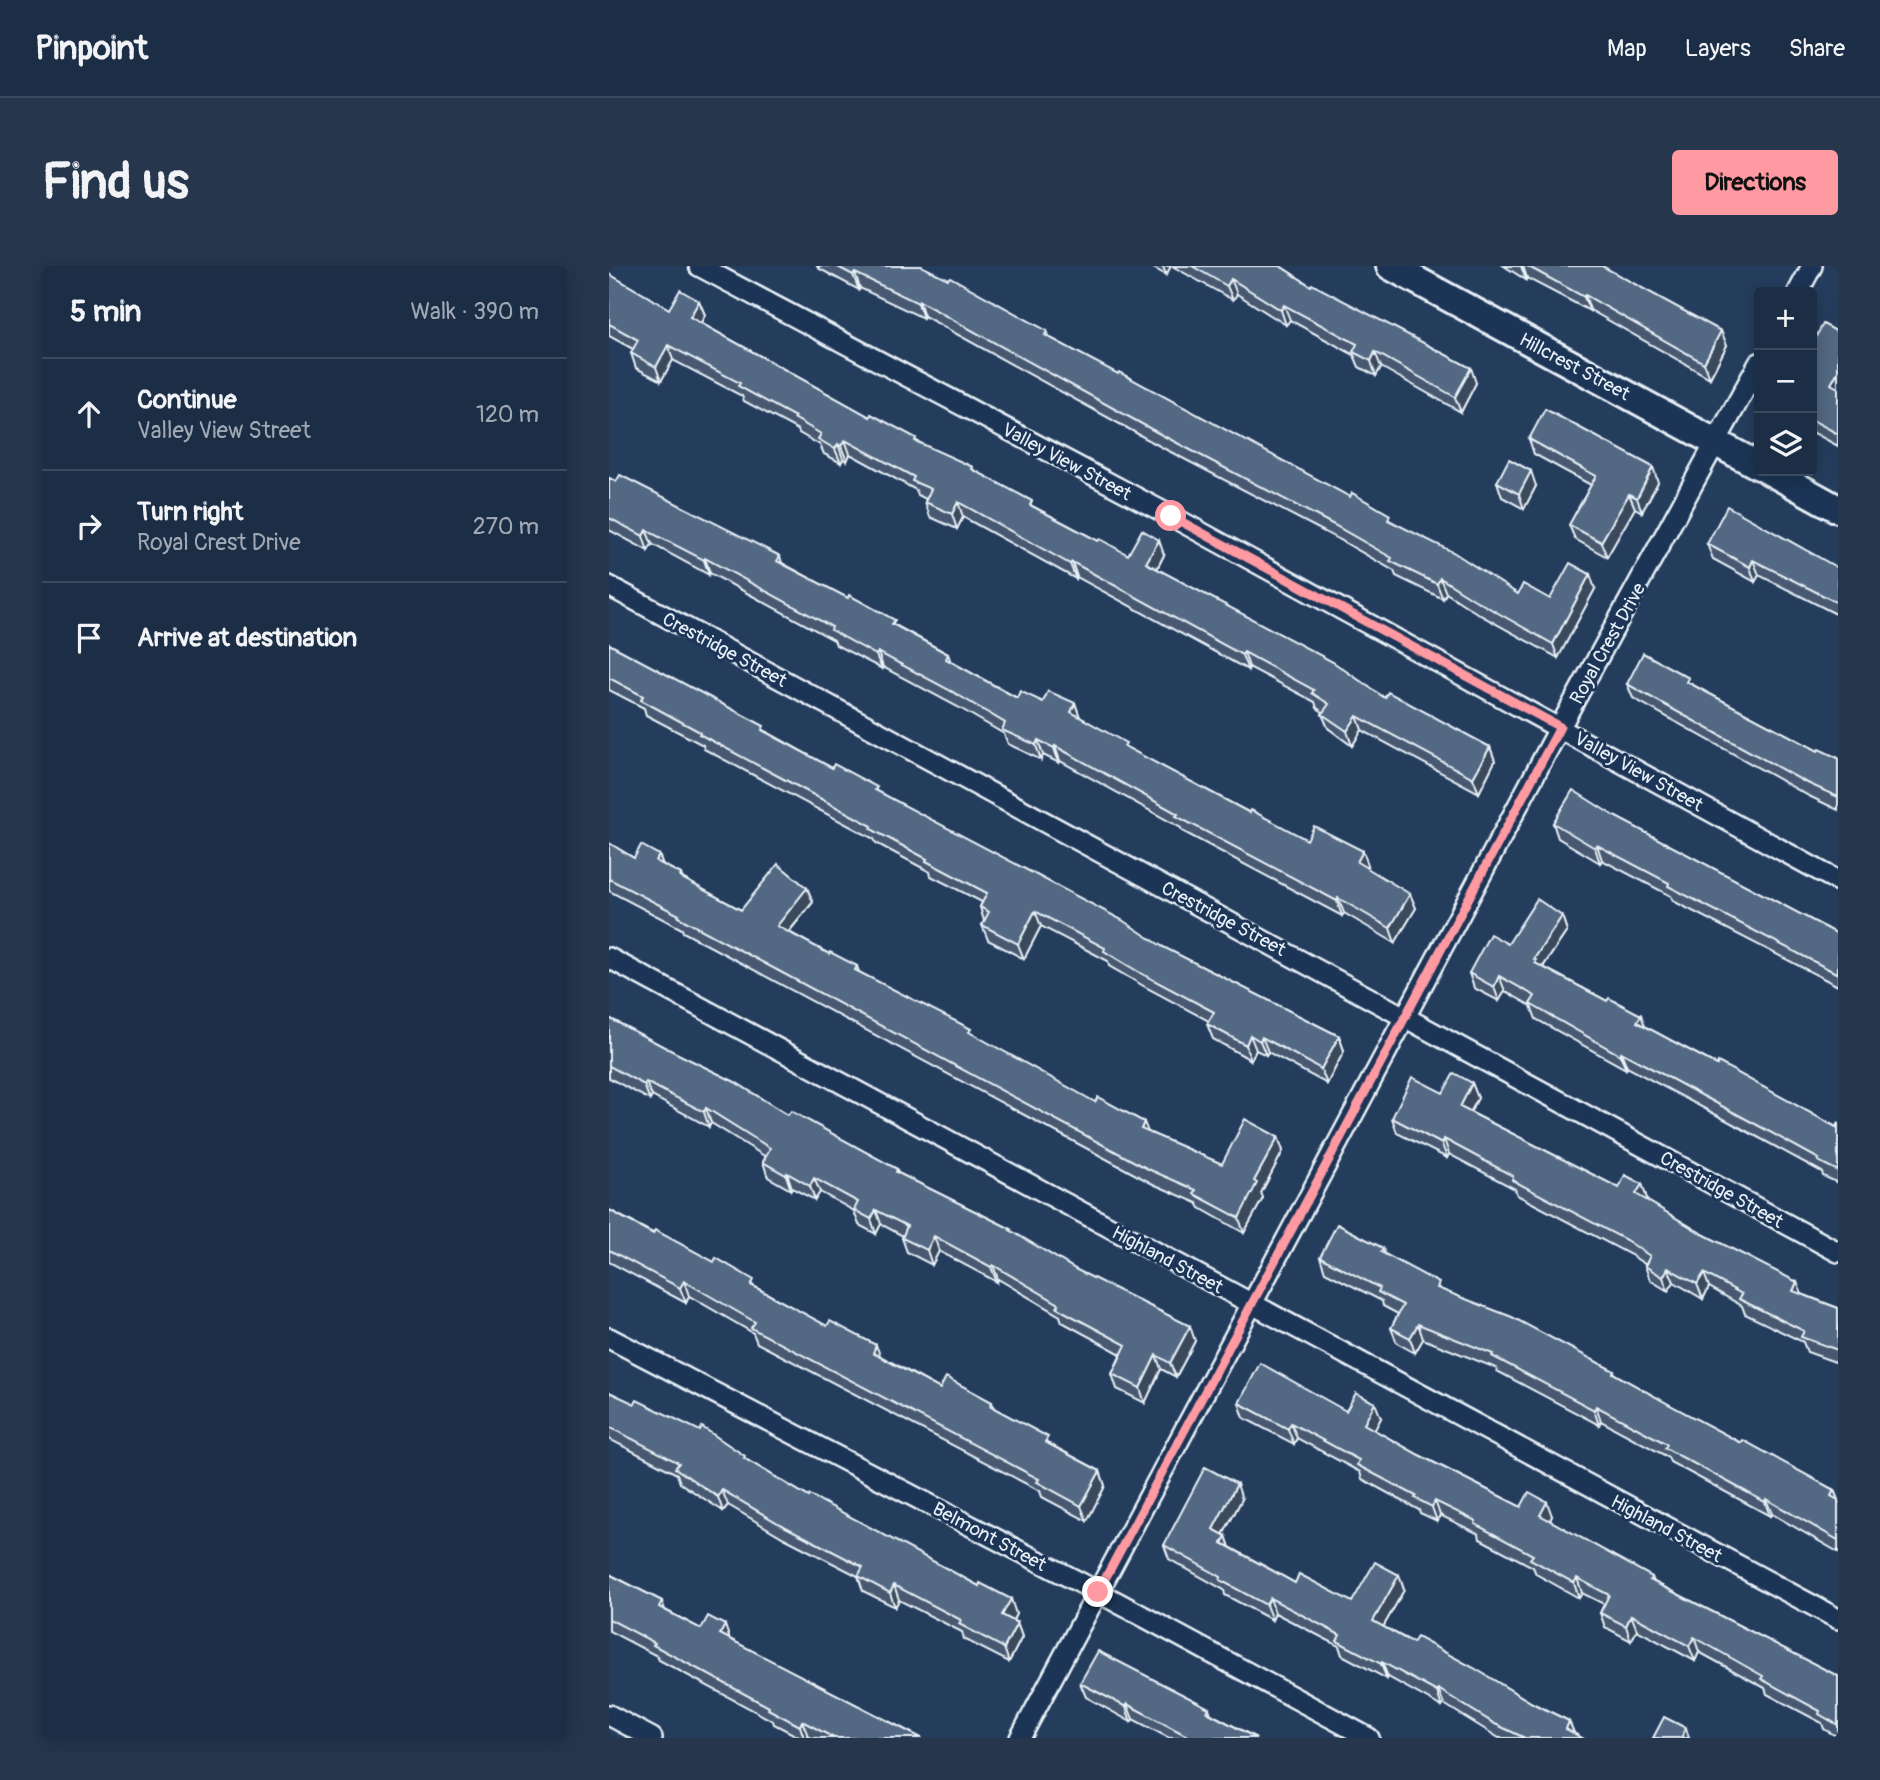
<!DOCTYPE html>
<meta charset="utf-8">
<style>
:root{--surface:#1c2e46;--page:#25364d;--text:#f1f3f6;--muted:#a0a8b3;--line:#3a4a5f;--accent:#ff9aa2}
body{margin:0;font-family:Pangolin,sans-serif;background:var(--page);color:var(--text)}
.controls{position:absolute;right:21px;top:21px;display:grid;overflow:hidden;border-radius:7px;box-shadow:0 4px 18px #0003}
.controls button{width:63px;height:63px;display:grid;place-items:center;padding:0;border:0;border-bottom:2px solid var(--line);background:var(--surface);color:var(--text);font:35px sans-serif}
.stop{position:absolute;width:21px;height:21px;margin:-16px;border:5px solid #ff9aa2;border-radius:50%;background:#fff}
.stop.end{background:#ff9aa2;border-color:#fff;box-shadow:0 2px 7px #0008}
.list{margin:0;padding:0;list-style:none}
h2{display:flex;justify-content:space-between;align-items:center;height:91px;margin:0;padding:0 28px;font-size:30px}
h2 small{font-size:23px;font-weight:400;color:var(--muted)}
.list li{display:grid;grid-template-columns:46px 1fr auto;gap:21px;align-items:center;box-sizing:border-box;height:112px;padding:0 28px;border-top:2px solid var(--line)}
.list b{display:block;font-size:26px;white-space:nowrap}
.list p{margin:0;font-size:23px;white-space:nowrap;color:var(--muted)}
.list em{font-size:23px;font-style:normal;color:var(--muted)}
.icon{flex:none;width:38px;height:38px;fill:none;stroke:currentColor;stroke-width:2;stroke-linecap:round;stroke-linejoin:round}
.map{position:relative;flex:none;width:1229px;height:1472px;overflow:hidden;border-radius:7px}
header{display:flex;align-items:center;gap:42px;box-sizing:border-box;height:98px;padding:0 35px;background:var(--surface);border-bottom:2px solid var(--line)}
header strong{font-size:33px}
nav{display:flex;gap:38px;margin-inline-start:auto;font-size:24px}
.intro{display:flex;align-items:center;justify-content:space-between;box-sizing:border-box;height:168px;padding:0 42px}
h1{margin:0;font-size:49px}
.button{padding:18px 32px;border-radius:7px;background:var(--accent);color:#111;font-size:24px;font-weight:700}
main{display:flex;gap:42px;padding:0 42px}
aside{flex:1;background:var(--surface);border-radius:7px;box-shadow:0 4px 18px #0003}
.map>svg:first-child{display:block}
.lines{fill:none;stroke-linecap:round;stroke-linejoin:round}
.street-casing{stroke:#e8f1f8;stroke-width:24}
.secondary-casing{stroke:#e8f1f8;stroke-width:32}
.street{stroke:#1d3557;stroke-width:19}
.secondary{stroke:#1d3557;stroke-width:26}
.wall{fill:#475970;stroke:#e8f1f8;stroke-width:2}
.shaded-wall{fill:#3a485b;stroke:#e8f1f8;stroke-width:2}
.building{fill:#536782;stroke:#e8f1f8;stroke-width:2}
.route{stroke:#ff9aa2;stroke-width:9}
.labels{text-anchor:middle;stroke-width:6;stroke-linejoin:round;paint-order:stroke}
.street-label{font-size:19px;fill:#e8f1f8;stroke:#1d3557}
</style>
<header>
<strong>Pinpoint</strong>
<nav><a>Map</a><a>Layers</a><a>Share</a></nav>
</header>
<div class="intro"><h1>Find us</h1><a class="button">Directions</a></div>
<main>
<aside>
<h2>5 min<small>Walk · 390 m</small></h2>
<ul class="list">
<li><svg class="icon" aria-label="ahead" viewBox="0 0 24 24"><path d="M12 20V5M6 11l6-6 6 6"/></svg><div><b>Continue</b><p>Valley View Street</p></div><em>120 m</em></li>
<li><svg class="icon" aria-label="right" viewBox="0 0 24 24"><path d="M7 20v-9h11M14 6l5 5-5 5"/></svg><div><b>Turn right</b><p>Royal Crest Drive</p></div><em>270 m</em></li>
<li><svg class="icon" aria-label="arrive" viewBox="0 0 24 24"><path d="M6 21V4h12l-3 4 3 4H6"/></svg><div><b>Arrive at destination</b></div></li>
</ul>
</aside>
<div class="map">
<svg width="1229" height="1472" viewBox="0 0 1229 1472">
<rect width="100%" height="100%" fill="#253d5d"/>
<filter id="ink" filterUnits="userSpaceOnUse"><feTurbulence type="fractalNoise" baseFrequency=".0143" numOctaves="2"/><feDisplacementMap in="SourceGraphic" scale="14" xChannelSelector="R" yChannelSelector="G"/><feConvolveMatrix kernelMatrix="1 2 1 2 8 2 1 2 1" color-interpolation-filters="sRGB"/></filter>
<g filter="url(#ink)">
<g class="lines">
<defs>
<g id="street">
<polyline points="90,0 562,250 1229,615"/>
<polyline points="1189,26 1203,0"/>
<polyline points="0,320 1229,986"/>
<polyline points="0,692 1229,1353"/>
<polyline points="0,1072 489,1326 760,1472"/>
<polyline points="0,1449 43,1472"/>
<polyline points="411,1472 951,461 1150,97"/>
</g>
<g id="secondary">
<polyline points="781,0 1150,200"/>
<polyline points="1160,205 1229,243"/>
</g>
</defs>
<use href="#street" class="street-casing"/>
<use href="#secondary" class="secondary-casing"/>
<use href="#street" class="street"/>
<use href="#secondary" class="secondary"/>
</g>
<g class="wall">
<polygon points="208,0 312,0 438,65 441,72 784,256 909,328 941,333 986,323 949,392 871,349 837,327 834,333 787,310 785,305 731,274 556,183 315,50 314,52 251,22 250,24 209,2"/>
<polygon points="541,0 562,0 557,9"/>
<polygon points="563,0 671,0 702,20 867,117 852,146 772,101 767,110 750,101 745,89 681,54 677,59 628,28 624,34"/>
<polygon points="895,0 993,0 1118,79 1101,112 981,44 981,45 918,12 917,14"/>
<polygon points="0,8 60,43 90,35 96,49 92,57 261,151 366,205 425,241 489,275 519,289 555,289 548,303 776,432 881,481 886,495 870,527 753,464 743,480 719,462 713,448 714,446 708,442 706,436 640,401 639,404 468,311 467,313 354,251 348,263 321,251 316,236 317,233 309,229 307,224 241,188 238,195 234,193 232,197 215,188 211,179 190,167 189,164 135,135 133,130 64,94 52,115 27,102 22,87 24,83 0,70"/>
<polygon points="1229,66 1229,180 1203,166 1203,78"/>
<polygon points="920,173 1049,216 1033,246 1026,242 998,291 966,273 960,259 982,219 925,188"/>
<polygon points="0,212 171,290 173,297 339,388 342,396 408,432 434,436 466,437 471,451 518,482 641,547 698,574 759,599 758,602 807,642 786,677 735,647 733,650 573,565 572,562 451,495 450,497 434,489 432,494 399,478 395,468 349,441 274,401 273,403 227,379 225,374 101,307 100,309 43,278 39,285 0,264"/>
<polygon points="888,216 927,220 915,243 893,231"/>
<polygon points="1098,278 1229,302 1229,349 1150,309 1146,316 1104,293"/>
<polygon points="0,378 223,502 270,526 554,681 730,770 735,785 718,818 659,786 657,789 647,784 642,794 604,773 598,758 600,755 538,722 500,700 499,695 432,660 415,693 379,674 373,659 375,655 371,641 373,636 322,610 321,606 267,577 265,573 95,483 94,479 37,449 35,442 0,424"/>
<polygon points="1018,418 1082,418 1209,485 1229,492 1229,544 1200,530 1024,432"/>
<polygon points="1005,550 1229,668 1229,720 1064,635 1062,630 993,594 991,597 949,572 944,557"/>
<polygon points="0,577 25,592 50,589 54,599 72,608 74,613 132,644 198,622 204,636 180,666 220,688 248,700 250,706 539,866 613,898 669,871 674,885 652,927 654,932 635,967 591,942 588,937 544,918 74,666 73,663 0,625"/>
<polygon points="953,650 958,665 934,701 998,735 1032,749 1036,761 1108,799 1227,861 1229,857 1229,917 1214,910 1213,906 1156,875 1018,801 1017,803 927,753 922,740 896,725 890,735 865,722 860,707 899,678"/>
<polygon points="0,752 179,849 288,903 289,907 402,963 403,966 586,1075 567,1111 552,1103 536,1137 508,1123 503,1108 512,1088 453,1056 451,1050 389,1013 388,1016 330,985 323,999 298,986 293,972 294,970 272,958 267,968 250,959 245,945 211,926 206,934 183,922 182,924 159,911 154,896 157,891 102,857 100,861 43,830 41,834 0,812"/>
<polygon points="863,817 869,832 861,846 1010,922 1033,918 1038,933 1037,934 1193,1028 1229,1042 1229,1097 1198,1086 1194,1076 1136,1048 1133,1040 1100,1021 1094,1033 1065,1016 1059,1025 1041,1014 1036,1000 1037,999 1022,989 908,929 906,923 840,888 838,892 788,867 783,852 834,827"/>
<polygon points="0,944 148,1022 331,1123 383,1136 385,1142 442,1179 491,1205 496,1220 478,1255 433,1231 431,1225 148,1077 144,1067 80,1030 77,1037 0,996"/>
<polygon points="774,982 776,988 833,1024 1005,1105 1006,1108 1061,1139 1132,1177 1225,1224 1229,1234 1229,1286 1163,1248 1161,1250 1061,1196 1059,1191 992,1155 990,1159 888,1105 887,1102 814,1073 806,1087 788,1077 782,1062 789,1048 774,1040 773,1035 716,1006 711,991"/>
<polygon points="0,1126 137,1194 200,1231 407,1348 404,1354 408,1357 413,1371 400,1396 355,1373 353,1366 290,1334 286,1341 254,1325 249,1310 175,1272 119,1239 114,1245 71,1217 68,1208 0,1173"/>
<polygon points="630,1137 737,1145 772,1152 765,1164 810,1189 912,1241 943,1250 941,1255 1043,1311 1045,1316 1229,1410 1229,1471 1215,1463 1213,1457 1158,1428 1156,1422 1090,1386 1086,1395 1028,1364 1022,1375 996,1361 991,1347 995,1338 973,1327 970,1332 927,1308 924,1301 871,1273 870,1268 831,1249 828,1255 811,1247 810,1244 753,1213 751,1206 688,1172 685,1178 635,1152"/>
<polygon points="633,1233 614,1269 617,1270 621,1281 686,1317 743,1336 790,1309 795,1324 774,1361 925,1438 960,1455 965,1467 973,1472 890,1472 835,1438 833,1441 779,1411 778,1413 733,1389 730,1380 666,1347 663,1354 616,1329 615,1324 560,1293 555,1279"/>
<polygon points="0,1308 53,1335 56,1344 92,1363 121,1374 312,1472 203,1472 199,1470 197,1472 192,1472 165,1458 164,1455 50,1394 48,1390 0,1365"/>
<polygon points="471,1417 600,1442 602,1448 647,1472 560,1472 524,1453 522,1456 477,1431"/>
</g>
<g class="shaded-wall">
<polygon points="554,0 562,0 557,9"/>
<polygon points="912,0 914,0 918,12 917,14"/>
<polygon points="246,7 251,22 250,24 244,9"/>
<polygon points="622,13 628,28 624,34 618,20"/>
<polygon points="976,29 981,44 981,45 975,31"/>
<polygon points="90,35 96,49 87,66 81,51"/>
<polygon points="310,35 315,50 314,52 309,37"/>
<polygon points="675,39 681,54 677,59 672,44"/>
<polygon points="1112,65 1118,79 1101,112 1095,97"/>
<polygon points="59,79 64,94 52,115 47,101"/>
<polygon points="766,86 772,101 767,110 762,95"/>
<polygon points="862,102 867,117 852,146 846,131"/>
<polygon points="1229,105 1229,130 1222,118"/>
<polygon points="236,174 241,188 238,195 232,180"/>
<polygon points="229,178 234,193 232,197 226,183"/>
<polygon points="1044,201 1049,216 1033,246 1028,232"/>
<polygon points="922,205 927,220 915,243 910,228"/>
<polygon points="1020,228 1026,242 998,291 992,276"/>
<polygon points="349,236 354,251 348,263 343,248"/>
<polygon points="37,264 43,278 39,285 34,270"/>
<polygon points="550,274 555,289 543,312 537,297"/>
<polygon points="96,292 101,307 100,309 95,294"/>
<polygon points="1144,294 1150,309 1146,316 1141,301"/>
<polygon points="463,296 468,311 467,313 461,298"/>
<polygon points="981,308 986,323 949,392 944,378"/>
<polygon points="831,312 837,327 834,333 828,318"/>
<polygon points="269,386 274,401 273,403 267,389"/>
<polygon points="635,386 640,401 639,404 633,389"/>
<polygon points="466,437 471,452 462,446"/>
<polygon points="748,450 753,464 743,480 738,465"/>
<polygon points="429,474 434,489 432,494 427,479"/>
<polygon points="446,480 451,495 450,497 445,482"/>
<polygon points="881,481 886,495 870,527 864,512"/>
<polygon points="988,579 993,594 991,597 986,582"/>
<polygon points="754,585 759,599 753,610 748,596"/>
<polygon points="50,589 56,604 47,595"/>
<polygon points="198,622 204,636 173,674 168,660"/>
<polygon points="801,628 807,642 786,677 781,662"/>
<polygon points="729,632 735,647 733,650 728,635"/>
<polygon points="426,645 432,660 415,693 409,678"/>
<polygon points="953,650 958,665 931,705 931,711 925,693"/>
<polygon points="890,710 896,725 890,735 885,721"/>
<polygon points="1032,749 1037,763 1028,756"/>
<polygon points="641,769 647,784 642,794 637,779"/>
<polygon points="730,770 735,785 718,818 712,803"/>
<polygon points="653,771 659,786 657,789 651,775"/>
<polygon points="1012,786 1018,801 1017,803 1011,789"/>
<polygon points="37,816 43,830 41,834 35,819"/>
<polygon points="863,817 869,832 856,856 851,841"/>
<polygon points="97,842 102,857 100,861 95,846"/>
<polygon points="535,856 541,871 532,863"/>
<polygon points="669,871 674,885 652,927 654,932 635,967 630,952 645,915"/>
<polygon points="835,873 840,888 838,892 833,878"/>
<polygon points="178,907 183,922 182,924 177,909"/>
<polygon points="205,912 211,926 206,934 201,920"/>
<polygon points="1033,918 1038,933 1032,943 1027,928"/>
<polygon points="267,944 272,958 267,968 262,953"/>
<polygon points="325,970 330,985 323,999 318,984"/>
<polygon points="384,999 389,1013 388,1016 382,1001"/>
<polygon points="1059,1002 1065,1016 1059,1025 1054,1011"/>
<polygon points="1095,1007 1100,1021 1094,1033 1088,1018"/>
<polygon points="75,1015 80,1030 77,1037 71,1022"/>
<polygon points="1188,1016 1194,1031 1184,1025"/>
<polygon points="809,1058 814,1073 806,1087 801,1072"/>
<polygon points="581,1060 586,1075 567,1111 561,1097"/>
<polygon points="267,1079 273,1094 264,1087"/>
<polygon points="547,1089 552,1103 536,1137 531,1122"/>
<polygon points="766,1137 772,1152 761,1173 755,1158"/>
<polygon points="987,1140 992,1155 990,1159 985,1144"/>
<polygon points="682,1157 688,1172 685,1178 679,1163"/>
<polygon points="491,1205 496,1220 478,1255 472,1240"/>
<polygon points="628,1218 633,1233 609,1278 604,1263"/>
<polygon points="113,1224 119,1239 114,1245 109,1231"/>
<polygon points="1225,1224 1229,1235 1222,1230"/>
<polygon points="1157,1233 1163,1248 1161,1250 1156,1236"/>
<polygon points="826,1235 831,1249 828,1255 823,1241"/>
<polygon points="938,1236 943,1250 936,1264 931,1249"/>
<polygon points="617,1270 622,1285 613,1277"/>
<polygon points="790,1309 795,1324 769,1370 764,1355"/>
<polygon points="968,1312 973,1327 970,1332 965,1317"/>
<polygon points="285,1319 290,1334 286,1341 281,1327"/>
<polygon points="661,1332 666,1347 663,1354 657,1339"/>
<polygon points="402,1333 407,1348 399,1364 393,1349"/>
<polygon points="1022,1349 1028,1364 1022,1375 1017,1360"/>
<polygon points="408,1357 413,1371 400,1396 395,1382"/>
<polygon points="116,1359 121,1374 111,1368"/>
<polygon points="1085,1371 1090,1386 1086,1395 1080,1380"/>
<polygon points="773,1396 779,1411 778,1413 772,1398"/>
<polygon points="829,1423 835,1438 833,1441 828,1426"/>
<polygon points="518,1438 524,1453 522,1456 517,1441"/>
<polygon points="193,1455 199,1470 197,1472 195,1472 191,1460"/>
<polygon points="960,1455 966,1470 957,1463"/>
<polygon points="1077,1462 1080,1472 1072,1472"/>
</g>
<g class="building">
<polygon points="227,0 312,0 339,13 341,11 438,65 436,69 509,108 510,106 741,231 743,227 781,249 779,254 844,286 909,328 914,318 941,333 961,297 981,308 944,378 866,334 831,312 828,318 781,295 783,292 725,259 551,168 310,35 309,37 246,7 244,9"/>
<polygon points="583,0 671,0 702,20 703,18 862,102 846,131 766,86 762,95 744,86 748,78 675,39 672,44 622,13 618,20"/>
<polygon points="918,0 993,0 1112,65 1095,97 976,29 975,31"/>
<polygon points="0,8 60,43 71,24 90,35 81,51 261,151 262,148 307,172 306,175 364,201 363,203 423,235 421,239 489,275 491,273 519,289 533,264 550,274 537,297 724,396 776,432 779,426 881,481 864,512 748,450 738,465 713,448 720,438 703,427 705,424 635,386 633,389 463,296 461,298 349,236 343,248 316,236 322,223 303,215 305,211 236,174 232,180 229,178 226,183 209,173 212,168 185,152 186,151 129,120 131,117 59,79 47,101 22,87 29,74 0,58"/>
<polygon points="1214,58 1229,66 1229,105 1222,118 1229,122 1229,168 1203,154 1203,78"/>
<polygon points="936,143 1044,201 1028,232 1020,228 992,276 960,259 987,210 920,173"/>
<polygon points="900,193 922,205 910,228 888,216"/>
<polygon points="11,209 171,290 168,295 239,332 240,329 286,354 283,358 339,388 337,393 408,432 411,425 434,436 439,425 466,437 462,446 517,477 515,480 641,547 642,544 698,574 705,560 754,585 748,596 801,628 781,662 729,632 728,635 567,550 569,548 446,480 445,482 429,474 427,479 393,464 396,457 344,426 269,386 267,389 222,364 223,361 96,292 95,294 37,264 34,270 0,252 0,212 7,216"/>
<polygon points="1118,240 1229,302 1229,337 1144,294 1141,301 1098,278"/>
<polygon points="0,378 155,460 153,464 223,502 225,498 268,521 266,524 513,654 554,681 730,770 712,803 653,771 651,775 641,769 637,779 598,758 605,746 533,708 495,685 496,682 426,645 409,678 373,659 380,646 371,641 378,627 317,595 318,593 262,563 263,560 90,468 91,466 32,434 34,430 0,412"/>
<polygon points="1034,387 1080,412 1078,416 1209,485 1210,483 1229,492 1229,531 1194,515 1018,418"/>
<polygon points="964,524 1005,550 1229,668 1229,708 1059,620 1060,617 988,579 986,582 944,557"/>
<polygon points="0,577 25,592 32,579 50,589 47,595 72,608 71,611 132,644 169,598 198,622 168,660 220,688 221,686 248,700 246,704 362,763 360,766 486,836 489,831 535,856 532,863 613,898 636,853 669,871 645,915 648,917 630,952 585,928 587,924 539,903 69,651 70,649 0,613"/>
<polygon points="928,633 953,650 925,693 927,694 926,697 998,735 1000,732 1032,749 1028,756 1108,799 1109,796 1227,861 1229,857 1229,905 1209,895 1210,893 1150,860 1012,786 1011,789 921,738 926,730 890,710 885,721 860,707 881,668 899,678"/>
<polygon points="0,752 65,786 126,816 179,849 182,845 288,903 287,906 402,963 401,964 468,1004 581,1060 561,1097 547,1089 531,1122 503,1108 517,1079 448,1042 450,1038 384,999 382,1001 325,970 318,984 293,972 298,960 267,944 262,953 245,944 249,936 205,912 201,920 178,907 177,909 154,896 161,882 97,842 95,846 37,816 35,819 0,800"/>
<polygon points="845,807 863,817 851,841 1010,922 1016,909 1033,918 1027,928 1092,967 1188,1016 1184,1025 1229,1042 1229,1084 1192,1071 1195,1065 1130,1033 1133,1028 1095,1007 1088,1018 1059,1002 1054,1011 1036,1000 1041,990 1017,974 903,914 904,910 835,873 833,878 783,852 803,811 834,827"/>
<polygon points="0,944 44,968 46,964 105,996 107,992 145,1014 142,1019 218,1060 221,1055 267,1079 264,1087 331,1123 337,1111 383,1136 381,1140 439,1171 436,1176 491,1205 472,1240 428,1216 430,1213 142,1062 146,1056 75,1015 71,1022 0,984"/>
<polygon points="728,958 774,982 772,986 830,1017 828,1022 903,1051 1005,1105 1004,1107 1061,1139 1132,1177 1134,1174 1225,1224 1222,1230 1229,1234 1229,1274 1157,1233 1156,1236 1056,1182 1058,1178 987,1140 985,1144 883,1090 884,1088 809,1058 801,1072 782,1062 794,1039 769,1026 771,1022 711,991"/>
<polygon points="651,1097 737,1145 747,1127 766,1137 755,1158 810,1189 912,1241 920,1226 938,1236 931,1249 1043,1311 1041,1314 1229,1410 1229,1459 1210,1448 1211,1445 1152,1413 1154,1410 1085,1371 1080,1380 1022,1349 1017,1360 991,1347 1000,1329 968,1312 965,1317 921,1293 924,1289 866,1258 867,1255 826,1235 823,1241 806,1232 807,1230 748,1199 750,1194 682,1157 679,1163 630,1137"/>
<polygon points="0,1126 26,1138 28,1134 91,1165 93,1161 136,1190 135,1192 200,1231 201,1229 370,1320 371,1317 402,1333 393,1349 408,1357 395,1382 350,1358 352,1354 285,1319 281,1327 249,1310 254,1301 169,1257 113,1224 109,1231 66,1202 70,1197 0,1161"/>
<polygon points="596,1201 628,1218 604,1263 617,1270 613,1277 686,1317 690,1308 743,1336 766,1296 790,1309 764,1355 804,1377 808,1371 865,1402 925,1438 960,1455 957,1463 973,1472 916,1472 886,1458 829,1423 828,1426 773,1396 772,1398 728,1375 731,1369 661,1332 657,1339 611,1314 612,1311 555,1279"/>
<polygon points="0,1308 53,1335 50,1341 92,1363 99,1350 116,1359 111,1368 312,1472 225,1472 193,1455 191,1460 159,1443 160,1441 44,1379 46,1377 0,1353"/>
<polygon points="489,1385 600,1442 598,1446 647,1472 582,1472 518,1438 517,1441 471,1417"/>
<polygon points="1055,1451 1077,1462 1072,1472 1044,1472"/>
</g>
</g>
<g class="lines" filter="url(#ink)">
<polyline class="route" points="489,1326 951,461 562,250"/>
</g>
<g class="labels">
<g class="street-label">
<text transform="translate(966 100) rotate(28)" y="7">Hillcrest Street</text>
<text transform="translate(458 195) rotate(28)" y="7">Valley View Street</text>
<text transform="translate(998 377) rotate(-61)" y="7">Royal Crest Drive</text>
<text transform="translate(116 383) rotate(28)" y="7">Crestridge Street</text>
<text transform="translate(1030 505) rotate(29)" y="7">Valley View Street</text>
<text transform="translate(615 652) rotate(28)" y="7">Crestridge Street</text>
<text transform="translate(1113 923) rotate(29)" y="7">Crestridge Street</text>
<text transform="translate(559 993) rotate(28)" y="7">Highland Street</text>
<text transform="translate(1058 1262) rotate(28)" y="7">Highland Street</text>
<text transform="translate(381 1270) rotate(28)" y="7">Belmont Street</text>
</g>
</g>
</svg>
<div class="controls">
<button>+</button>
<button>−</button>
<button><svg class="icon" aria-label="layers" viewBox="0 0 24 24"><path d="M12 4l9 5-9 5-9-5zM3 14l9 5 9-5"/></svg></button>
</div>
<div class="stop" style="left:562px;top:250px"></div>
<div class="stop end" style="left:489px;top:1326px"></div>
</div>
</main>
